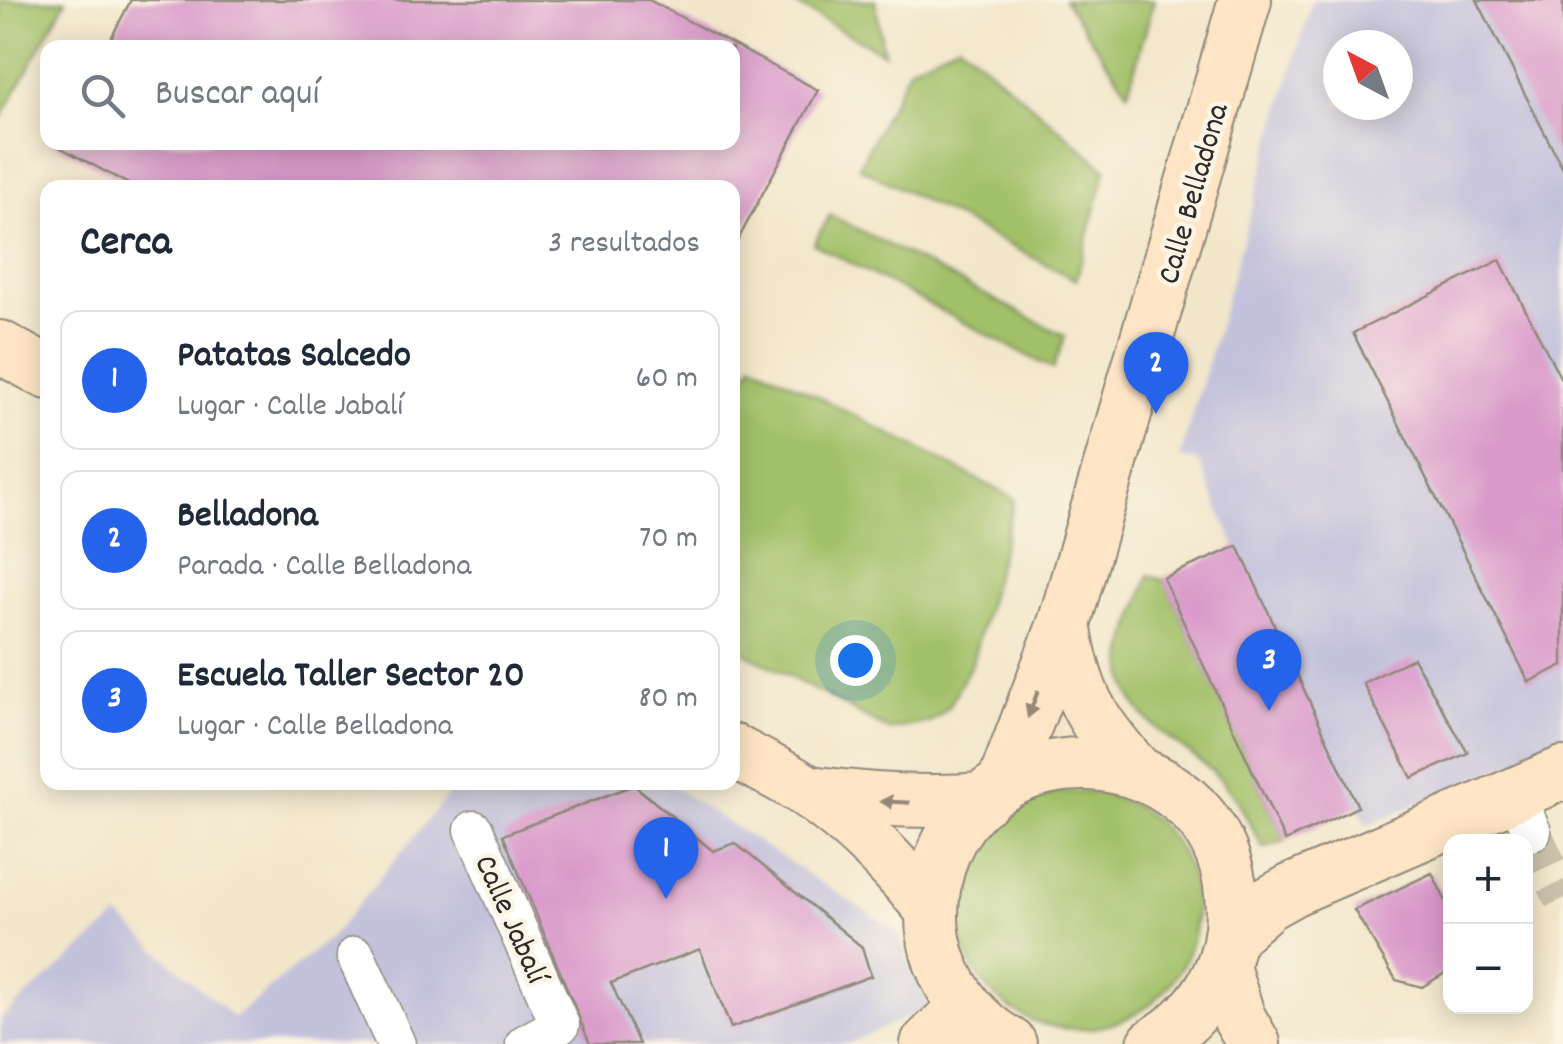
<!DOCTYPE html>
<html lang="es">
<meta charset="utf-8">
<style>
:root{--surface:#fff;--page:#f6f6f7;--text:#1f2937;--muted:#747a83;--line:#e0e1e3;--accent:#2563eb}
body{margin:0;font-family:Dekko,sans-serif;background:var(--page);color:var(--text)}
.controls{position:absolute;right:30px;bottom:30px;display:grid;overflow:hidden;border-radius:20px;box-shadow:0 5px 25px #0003}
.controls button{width:90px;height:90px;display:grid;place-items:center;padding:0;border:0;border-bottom:2px solid var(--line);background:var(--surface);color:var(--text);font:50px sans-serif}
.compass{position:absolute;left:1323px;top:30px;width:90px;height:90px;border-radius:50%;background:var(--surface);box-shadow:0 5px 25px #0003;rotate:319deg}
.you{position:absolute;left:855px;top:660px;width:35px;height:35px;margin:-25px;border:8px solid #fff;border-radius:50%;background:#1a73e8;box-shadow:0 0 0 15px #1a73e833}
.badge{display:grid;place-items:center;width:65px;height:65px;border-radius:50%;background:var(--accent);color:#fff;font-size:32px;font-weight:700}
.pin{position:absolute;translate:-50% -82px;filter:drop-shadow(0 2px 5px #0008)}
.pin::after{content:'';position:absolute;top:52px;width:35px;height:30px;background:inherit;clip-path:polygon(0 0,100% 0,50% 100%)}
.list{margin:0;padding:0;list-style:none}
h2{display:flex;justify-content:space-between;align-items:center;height:130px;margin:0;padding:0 40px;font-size:42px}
h2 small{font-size:32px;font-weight:400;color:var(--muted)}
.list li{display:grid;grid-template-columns:65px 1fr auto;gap:30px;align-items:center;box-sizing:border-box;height:140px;margin:0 20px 20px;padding:0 20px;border:2px solid var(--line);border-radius:20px}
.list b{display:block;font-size:38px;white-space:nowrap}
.list p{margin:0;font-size:32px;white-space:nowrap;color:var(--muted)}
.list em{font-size:32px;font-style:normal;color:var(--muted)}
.icon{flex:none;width:55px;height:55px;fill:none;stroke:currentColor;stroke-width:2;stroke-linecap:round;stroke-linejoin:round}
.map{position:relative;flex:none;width:1563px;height:1044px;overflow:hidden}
.search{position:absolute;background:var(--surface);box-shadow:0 5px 25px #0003;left:40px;top:40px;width:700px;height:110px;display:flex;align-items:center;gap:25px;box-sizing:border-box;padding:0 35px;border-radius:20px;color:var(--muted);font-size:38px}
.panel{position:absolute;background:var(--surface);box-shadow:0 5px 25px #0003;left:40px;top:180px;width:700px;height:610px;border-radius:20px}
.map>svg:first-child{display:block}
.industrial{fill:#c3c1db;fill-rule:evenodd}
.green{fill:#a1c068;stroke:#66764a;stroke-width:2.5}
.building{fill:#d999ca}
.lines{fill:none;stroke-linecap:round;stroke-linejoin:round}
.street-tunnel{stroke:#cbc1ab;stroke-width:38;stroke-dasharray:38 19;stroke-linecap:butt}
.street-casing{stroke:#8f897b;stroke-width:41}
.secondary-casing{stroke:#8f897b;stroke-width:56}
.street{stroke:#fff;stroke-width:38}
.secondary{stroke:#fee5c5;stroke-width:52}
.oneway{fill:#948878}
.labels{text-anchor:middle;stroke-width:9;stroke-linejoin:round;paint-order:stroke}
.street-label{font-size:32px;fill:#2b2b2b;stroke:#fcf5e5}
</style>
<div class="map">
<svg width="1563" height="1044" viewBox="0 0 1563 1044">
<rect width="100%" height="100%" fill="#fcf5e5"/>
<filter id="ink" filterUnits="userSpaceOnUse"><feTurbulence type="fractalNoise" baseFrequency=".01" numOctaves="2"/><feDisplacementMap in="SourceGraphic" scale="20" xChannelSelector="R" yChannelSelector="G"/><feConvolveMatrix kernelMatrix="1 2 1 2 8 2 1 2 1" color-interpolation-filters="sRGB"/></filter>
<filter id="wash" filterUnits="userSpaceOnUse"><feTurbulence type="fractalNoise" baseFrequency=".0048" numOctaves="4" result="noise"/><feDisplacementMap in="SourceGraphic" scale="40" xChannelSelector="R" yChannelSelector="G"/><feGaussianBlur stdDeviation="2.25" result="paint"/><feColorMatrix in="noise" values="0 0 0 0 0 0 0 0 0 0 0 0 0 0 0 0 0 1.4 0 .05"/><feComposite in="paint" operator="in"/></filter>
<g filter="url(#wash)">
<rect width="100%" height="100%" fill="#f3e7cb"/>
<g class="industrial">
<path d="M1312,0h251v738l-60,29 -136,59 -145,-309 -23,-56 -19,-3zM1338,45h60v60h-60z"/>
<polygon points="459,782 667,783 896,931 930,1007 847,1044 0,1044 0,1019 119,916 234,1018 333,935"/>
</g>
<g class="green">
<polygon points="0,0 66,0 0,120"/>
<polygon points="788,0 875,0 884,54"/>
<polygon points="1064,0 1154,0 1128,92"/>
<polygon points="959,43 1106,169 1076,280 859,167 910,67"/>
<polygon points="830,215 1065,336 1053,369 814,244"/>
<polygon points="753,363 1015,499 972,663 948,708 930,722 889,730 733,646 733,403"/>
<path d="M1149,575l16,6 120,260 -22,7c-13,-25 -25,-50 -45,-71 -34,-36 -94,-53 -94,-113 0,-25 18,-64 25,-89z"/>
<circle cx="1077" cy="910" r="119"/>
</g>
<g id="blocks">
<g class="building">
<polygon points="131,0 649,0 818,90 732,251 732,188 136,188 50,142 732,142 732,48 106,48"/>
<polygon points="1477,0 1563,0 1563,169"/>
<polygon points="1500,260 1563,383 1563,665 1529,682 1353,333"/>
<polygon points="1238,546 1358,807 1285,841 1163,578"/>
<polygon points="1413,658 1468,753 1412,778 1363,683"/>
<polygon points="634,785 713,851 735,843 862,947 871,976 731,1028 700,949 611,983 639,1044 590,1044 503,835"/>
<polygon points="1432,873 1450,910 1450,970 1422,987 1396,980 1354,910"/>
</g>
</g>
</g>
<g filter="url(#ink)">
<use href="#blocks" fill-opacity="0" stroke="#8f897b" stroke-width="2.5"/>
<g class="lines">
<polyline class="street-tunnel" points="1532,832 1563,899"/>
<defs>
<g id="street">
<polyline points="1516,796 1532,832"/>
<polyline points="474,830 560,1025 525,1044"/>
<polyline points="356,956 396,1044"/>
</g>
<g id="secondary">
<polyline points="0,347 48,373"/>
<path d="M1064,624c11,70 26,96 74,149"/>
<path d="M732,750c25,14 52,26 76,42 48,32 87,74 124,118"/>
<polyline points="1003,785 1064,624 1245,0"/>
<path d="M809,792c59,8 115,12 175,7"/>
<polyline points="1230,936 1267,904 1292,890 1563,773"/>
<polyline points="1223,967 1239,1018 1254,1044"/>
<polyline points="927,1044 965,1007"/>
<path d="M1010,1044c-46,-25 -79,-78 -78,-131 4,-207 317,-195 299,15 -5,51 -35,90 -77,116"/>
</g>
</defs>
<use href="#street" class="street-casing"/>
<use href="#secondary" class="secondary-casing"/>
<use href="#street" class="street"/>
<use href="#secondary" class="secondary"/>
</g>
<defs><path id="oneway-solid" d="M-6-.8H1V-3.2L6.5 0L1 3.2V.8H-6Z" transform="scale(2.5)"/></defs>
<g class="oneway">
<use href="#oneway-solid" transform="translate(1033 704) rotate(111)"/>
<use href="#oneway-solid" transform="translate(895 802) rotate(-177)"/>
</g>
</g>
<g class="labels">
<g class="street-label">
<text transform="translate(1191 193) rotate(-74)" y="11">Calle Belladona</text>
<text transform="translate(513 918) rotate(66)" y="11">Calle Jabalí</text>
</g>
</g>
</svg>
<div class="controls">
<button>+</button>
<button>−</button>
</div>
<svg class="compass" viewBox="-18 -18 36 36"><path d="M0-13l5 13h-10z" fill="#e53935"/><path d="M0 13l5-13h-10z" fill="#747a83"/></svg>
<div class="you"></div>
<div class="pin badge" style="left:666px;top:899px">1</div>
<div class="pin badge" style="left:1156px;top:414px">2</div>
<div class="pin badge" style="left:1269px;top:711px">3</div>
<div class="search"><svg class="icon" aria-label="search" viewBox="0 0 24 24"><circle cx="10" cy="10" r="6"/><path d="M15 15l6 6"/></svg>Buscar aquí</div>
<section class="panel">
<h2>Cerca<small>3 resultados</small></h2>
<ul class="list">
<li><span class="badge">1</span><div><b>Patatas Salcedo</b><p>Lugar · Calle Jabalí</p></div><em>60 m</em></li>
<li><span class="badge">2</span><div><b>Belladona</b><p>Parada · Calle Belladona</p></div><em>70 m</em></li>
<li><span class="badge">3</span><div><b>Escuela Taller Sector 20</b><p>Lugar · Calle Belladona</p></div><em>80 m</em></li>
</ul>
</section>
</div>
